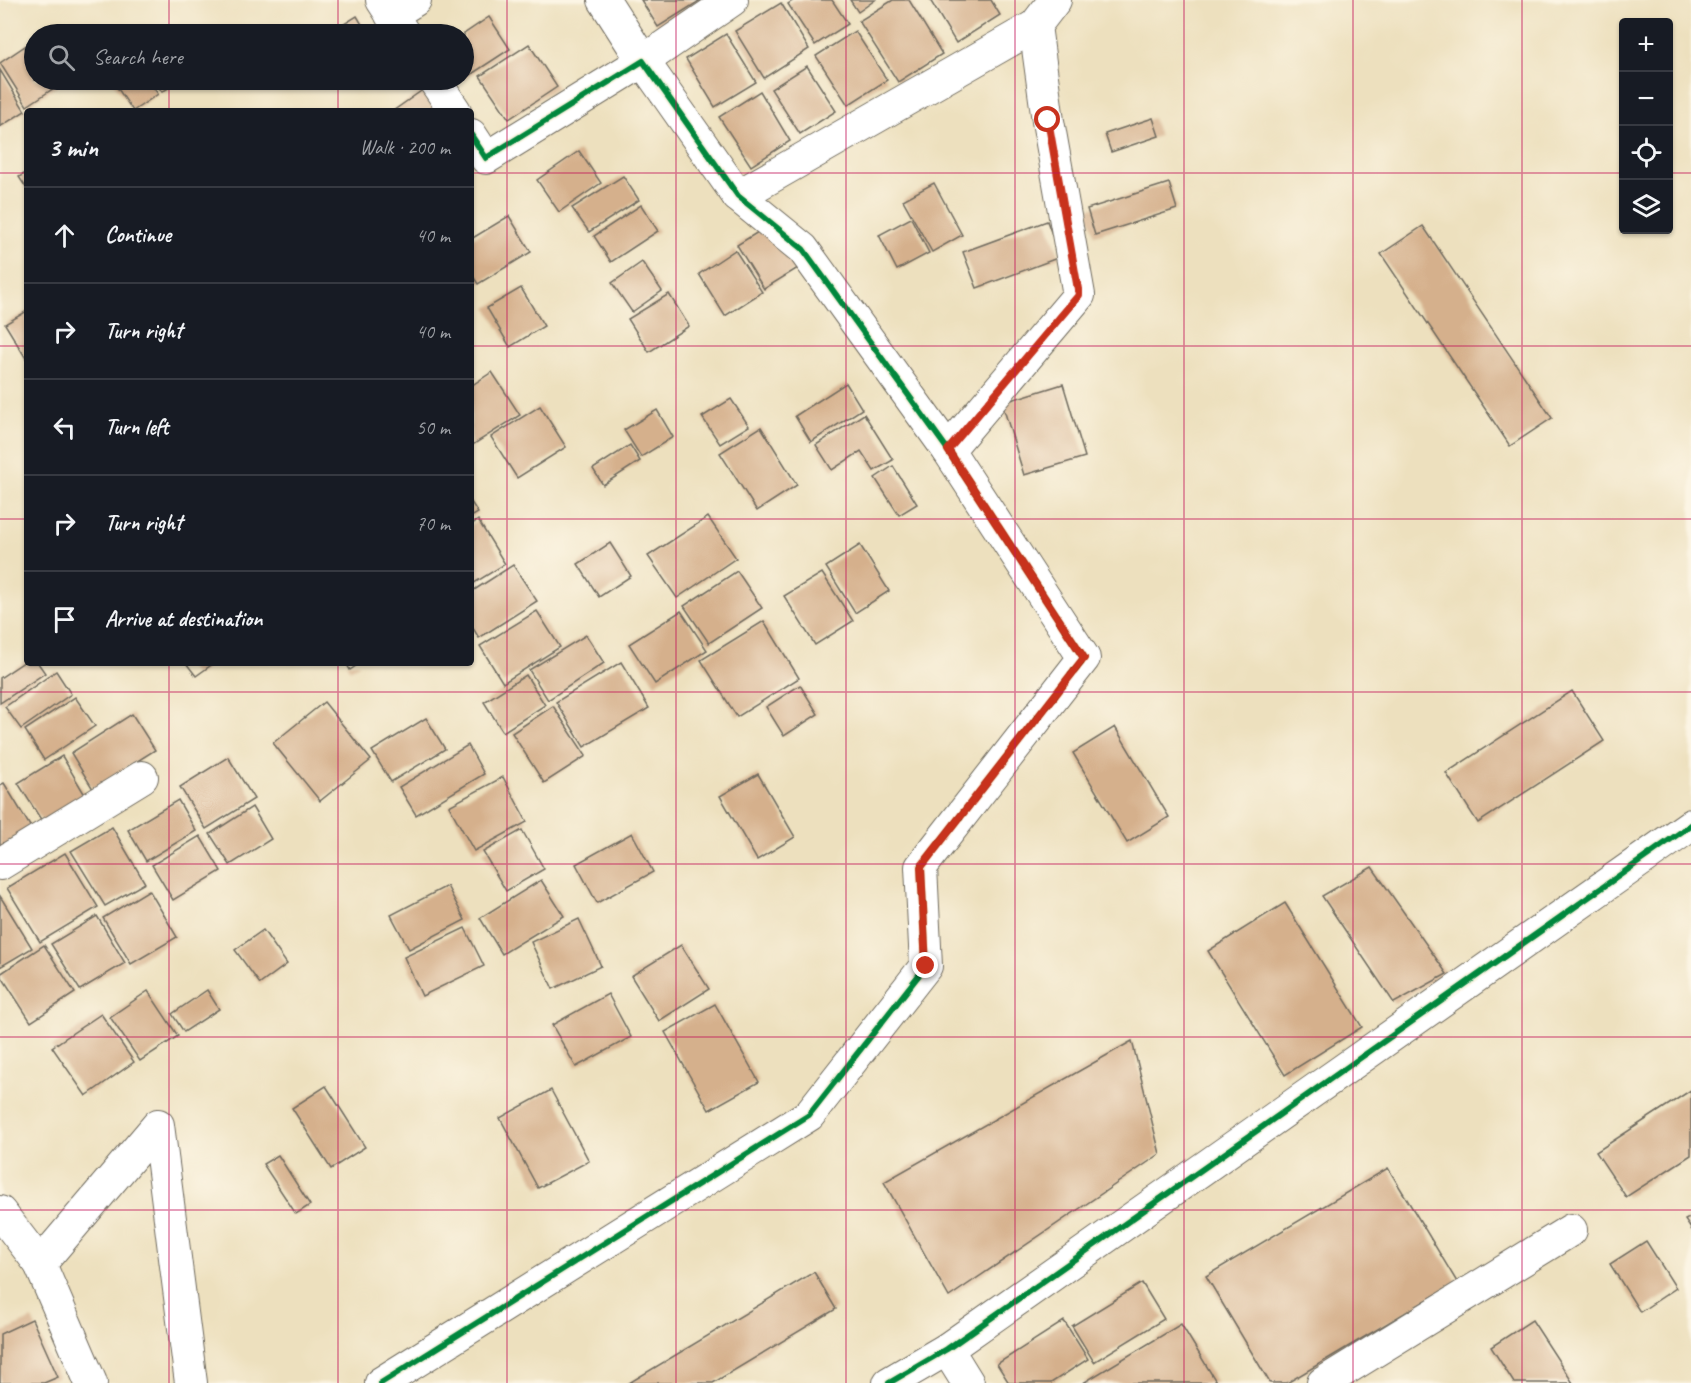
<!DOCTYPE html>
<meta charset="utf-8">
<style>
:root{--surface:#171b24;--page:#242831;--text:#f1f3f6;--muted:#9ea1a6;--line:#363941}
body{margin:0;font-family:Caveat,sans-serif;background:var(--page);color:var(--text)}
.controls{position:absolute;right:18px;top:18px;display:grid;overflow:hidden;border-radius:6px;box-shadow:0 2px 4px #0004}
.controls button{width:54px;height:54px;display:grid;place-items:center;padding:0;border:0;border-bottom:2px solid var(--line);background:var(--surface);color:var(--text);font:30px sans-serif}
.stop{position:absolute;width:18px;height:18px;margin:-14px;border:4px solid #c8321e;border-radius:50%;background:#fff}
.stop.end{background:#c8321e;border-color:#fff;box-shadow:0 2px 6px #0008}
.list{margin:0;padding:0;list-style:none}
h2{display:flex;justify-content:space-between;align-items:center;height:78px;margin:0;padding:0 24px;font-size:26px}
h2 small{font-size:20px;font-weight:400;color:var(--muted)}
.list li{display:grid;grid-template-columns:39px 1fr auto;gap:18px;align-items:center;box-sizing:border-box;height:96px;padding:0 24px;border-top:2px solid var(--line)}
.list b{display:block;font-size:22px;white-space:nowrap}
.list em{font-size:20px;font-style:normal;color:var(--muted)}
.icon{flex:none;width:33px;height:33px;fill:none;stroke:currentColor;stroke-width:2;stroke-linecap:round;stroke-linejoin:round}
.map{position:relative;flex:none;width:1691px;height:1383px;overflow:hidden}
.search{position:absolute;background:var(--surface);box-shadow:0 2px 4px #0004;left:24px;top:24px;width:450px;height:66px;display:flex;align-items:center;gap:15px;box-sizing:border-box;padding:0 21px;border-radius:33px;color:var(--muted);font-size:22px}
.panel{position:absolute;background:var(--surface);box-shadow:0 2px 4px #0004;left:24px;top:108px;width:450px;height:558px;border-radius:6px}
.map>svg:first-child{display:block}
.building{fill:#d5b08c}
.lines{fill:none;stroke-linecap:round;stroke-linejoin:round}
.minor-casing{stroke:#6f6a5e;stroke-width:34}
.minor{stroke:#fff;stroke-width:32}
.cycleway-casing{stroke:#fcf5e5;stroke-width:10}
.cycleway{stroke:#00873e;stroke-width:6}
.route{stroke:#c8321e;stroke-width:8}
.grid{fill:none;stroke:#c2185b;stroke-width:1.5;stroke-opacity:0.55}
</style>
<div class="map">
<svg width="1691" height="1383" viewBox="0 0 1691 1383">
<rect width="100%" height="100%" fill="#fcf5e5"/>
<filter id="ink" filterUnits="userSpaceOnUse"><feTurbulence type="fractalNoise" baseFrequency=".0167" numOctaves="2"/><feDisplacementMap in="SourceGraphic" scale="12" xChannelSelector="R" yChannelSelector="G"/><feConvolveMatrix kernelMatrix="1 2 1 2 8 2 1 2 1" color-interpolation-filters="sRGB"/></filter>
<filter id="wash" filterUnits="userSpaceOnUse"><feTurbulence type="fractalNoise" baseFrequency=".008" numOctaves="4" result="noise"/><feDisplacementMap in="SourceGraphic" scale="24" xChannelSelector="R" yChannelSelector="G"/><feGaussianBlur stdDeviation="1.35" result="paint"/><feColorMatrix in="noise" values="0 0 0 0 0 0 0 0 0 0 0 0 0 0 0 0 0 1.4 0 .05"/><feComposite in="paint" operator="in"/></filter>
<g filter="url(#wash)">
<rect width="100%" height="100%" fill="#ede0be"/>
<g id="blocks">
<g class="building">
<polygon points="641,0 701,0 658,27"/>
<polygon points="794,0 832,0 848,24 815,45 788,4"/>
<polygon points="850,0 875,0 858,12"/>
<polygon points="893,0 909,0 942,54 898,82 859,21"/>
<polygon points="930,0 991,0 1000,15 956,43"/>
<polygon points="781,3 809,49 764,78 735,31"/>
<polygon points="357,16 367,33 365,34 328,34"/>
<polygon points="489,17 510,49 464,79 464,34"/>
<polygon points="855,31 887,80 848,105 816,56"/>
<polygon points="726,34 756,82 715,107 686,59"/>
<polygon points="34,40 34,80 66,80 27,106 0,63"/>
<polygon points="529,44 557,87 509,119 480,76"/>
<polygon points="807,66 836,111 800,134 771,89"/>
<polygon points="0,70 25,111 0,127"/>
<polygon points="112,80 148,80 158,94 133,111"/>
<polygon points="154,80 181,80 162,92"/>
<polygon points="424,89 440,111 393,111"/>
<polygon points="760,91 790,141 751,166 719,117"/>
<polygon points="1153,118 1159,136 1111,152 1105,134"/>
<polygon points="579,151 601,183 559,212 537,180"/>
<polygon points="27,172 27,189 19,177"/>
<polygon points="623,176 639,200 589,232 572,208"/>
<polygon points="934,183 962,235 932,252 903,200"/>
<polygon points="1169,183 1177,209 1095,235 1087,209"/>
<polygon points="641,205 658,231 611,262 594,236"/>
<polygon points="509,216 531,252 478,284 471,273 471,239"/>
<polygon points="911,218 929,253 897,270 879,235"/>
<polygon points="1047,221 1060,257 977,288 963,252"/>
<polygon points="771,224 798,268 764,289 737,245"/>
<polygon points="1423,226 1552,418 1510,446 1381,254"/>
<polygon points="735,250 762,292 725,316 699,274"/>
<polygon points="642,262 662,291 632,312 612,283"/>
<polygon points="521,288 544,326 510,347 487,308"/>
<polygon points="669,294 689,326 649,352 628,319"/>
<polygon points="27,311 27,360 5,324"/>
<polygon points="492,372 520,415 471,446 471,386"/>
<polygon points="846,383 862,409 811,442 795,416"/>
<polygon points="1063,384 1085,457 1024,475 1002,403"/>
<polygon points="731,399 749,426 720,444 702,417"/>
<polygon points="540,406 566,447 517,478 491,437"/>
<polygon points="657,410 673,437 641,457 624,430"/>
<polygon points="864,414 893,460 874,471 861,451 832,470 816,445"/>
<polygon points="761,427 797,485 757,511 720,453"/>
<polygon points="630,445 640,461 603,485 593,469"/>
<polygon points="893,466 917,504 899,515 875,478"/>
<polygon points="471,502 478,513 471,517"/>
<polygon points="708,517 736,558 677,598 648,556"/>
<polygon points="478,520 505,564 471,585 471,525"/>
<polygon points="610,543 631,576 599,597 578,564"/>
<polygon points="860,545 889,591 855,613 826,567"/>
<polygon points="513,565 537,601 479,638 471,625 471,592"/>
<polygon points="737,571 762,608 709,643 684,606"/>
<polygon points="822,573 853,621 815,645 784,596"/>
<polygon points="537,611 560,647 503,683 480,646"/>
<polygon points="681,611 707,650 655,684 629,644"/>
<polygon points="764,621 799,678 737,717 701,660"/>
<polygon points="586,635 604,663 548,700 529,670"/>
<polygon points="27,660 27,663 38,663 45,673 0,703 0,678"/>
<polygon points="621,662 649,708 584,747 556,702"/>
<polygon points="186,663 214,663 196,676"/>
<polygon points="346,663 360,663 350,670"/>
<polygon points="56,671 71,694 21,729 5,707"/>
<polygon points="526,675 545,705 503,732 484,702"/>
<polygon points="800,685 818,714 784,736 766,707"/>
<polygon points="1572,691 1604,741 1478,823 1446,773"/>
<polygon points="75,697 95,726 44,760 25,730"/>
<polygon points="324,702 371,760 320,801 273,743"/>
<polygon points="553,706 586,756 544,783 512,733"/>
<polygon points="132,714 155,750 93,789 71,753"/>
<polygon points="426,718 445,749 391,782 372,751"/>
<polygon points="1115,727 1169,817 1127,843 1073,753"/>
<polygon points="468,745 484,774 416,815 399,787"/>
<polygon points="62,756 88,800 45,826 18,783"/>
<polygon points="228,757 254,799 206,829 180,787"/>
<polygon points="758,774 795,837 757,860 720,796"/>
<polygon points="503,777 527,822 474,851 449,806"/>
<polygon points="4,783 33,831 0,852 0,785"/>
<polygon points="178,800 196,831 146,861 128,830"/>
<polygon points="252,807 271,839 230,865 210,834"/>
<polygon points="112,827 145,883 105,906 71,851"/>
<polygon points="522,830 544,869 506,891 483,852"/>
<polygon points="632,833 653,872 597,903 576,864"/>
<polygon points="200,836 221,871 173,900 152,865"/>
<polygon points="65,853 98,907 40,942 7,888"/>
<polygon points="1372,867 1447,974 1394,1003 1322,896"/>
<polygon points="541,880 564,916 502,954 480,918"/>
<polygon points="447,886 465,920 409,949 391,915"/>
<polygon points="149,890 177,937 131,964 103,918"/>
<polygon points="0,896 32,948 0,967"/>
<polygon points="1285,903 1362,1027 1285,1075 1208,951"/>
<polygon points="97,916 125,963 80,990 51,944"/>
<polygon points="579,919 601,966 553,989 531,942"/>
<polygon points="465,928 484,966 422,996 404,957"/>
<polygon points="263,930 287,964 260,984 235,950"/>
<polygon points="44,945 75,993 31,1022 0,974"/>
<polygon points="681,945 709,989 659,1021 631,976"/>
<polygon points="207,990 219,1009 184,1032 172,1014"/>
<polygon points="148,991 178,1036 140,1061 110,1017"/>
<polygon points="608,994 631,1037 576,1067 552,1025"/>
<polygon points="715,1004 759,1082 709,1110 665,1032"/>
<polygon points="101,1014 134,1062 86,1096 52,1047"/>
<polygon points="1132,1041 1160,1154 949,1297 884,1182"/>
<polygon points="326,1086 365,1147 331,1169 292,1108"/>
<polygon points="551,1090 589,1161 538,1188 500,1118"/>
<polygon points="1691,1090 1691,1155 1626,1197 1596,1152"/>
<polygon points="278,1155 310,1205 296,1214 263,1164"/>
<polygon points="1388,1168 1457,1282 1287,1383 1270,1383 1206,1276"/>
<polygon points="1691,1217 1691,1229 1685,1220"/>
<polygon points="1646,1241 1676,1288 1640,1312 1610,1264"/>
<polygon points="814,1272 836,1309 713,1383 629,1383"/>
<polygon points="1142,1283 1164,1319 1094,1362 1072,1326"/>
<polygon points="32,1319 58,1377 44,1383 0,1383 0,1334"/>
<polygon points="1532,1320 1573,1383 1514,1383 1491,1347"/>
<polygon points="1064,1321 1088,1359 1051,1383 1009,1383 997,1364"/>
<polygon points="1181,1324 1217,1383 1083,1383"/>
</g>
</g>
</g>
<g filter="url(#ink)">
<use href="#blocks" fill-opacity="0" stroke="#6f6a5e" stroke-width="1.5"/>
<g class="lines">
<defs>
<g id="minor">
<polyline points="382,0 404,34"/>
<polyline points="604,0 643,61 732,0"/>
<polyline points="391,15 415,0"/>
<polyline points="434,80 455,111"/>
<polyline points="738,196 1035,26 1055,0"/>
<polyline points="948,450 1079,295 1048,121 1035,26"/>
<polyline points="0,864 142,777"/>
<polyline points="0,1212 40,1264"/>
<polyline points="947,1349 968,1383"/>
<polyline points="91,1383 40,1264 158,1125 191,1383"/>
<polyline points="381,1383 809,1115 926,966 921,867 1084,658 948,450 803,249 738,196 643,61 486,158 471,135"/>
<polyline points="889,1383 947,1349 1691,825"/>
<polyline points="1323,1383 1571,1230"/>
</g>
</defs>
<use href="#minor" class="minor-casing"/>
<use href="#minor" class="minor"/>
<defs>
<g id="cycleway">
<polyline points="381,1383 809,1115 926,966 921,867 1084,658 948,450 803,249 738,196 643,61 486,158 471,135"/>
<polyline points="889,1383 947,1349 1691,825"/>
</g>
</defs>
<use href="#cycleway" class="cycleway-casing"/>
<use href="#cycleway" class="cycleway"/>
</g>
</g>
<g class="lines" filter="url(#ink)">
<polyline class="route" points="926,966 921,867 1084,658 948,450 1079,295 1048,120"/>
</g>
<path class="grid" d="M169,0v34M338,0v34M507,0v1383M676,0v1383M846,0v1383M1015,0v1383M1184,0v1383M1353,0v1383M1522,0v1383M169,80v31M338,80v31M0,173h27M471,173h1153M1668,173h23M0,346h27M471,346h1220M0,519h27M471,519h1220M169,663v720M338,663v720M0,692h1691M0,864h1691M0,1037h1691M0,1210h1691"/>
</svg>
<div class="controls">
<button>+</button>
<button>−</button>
<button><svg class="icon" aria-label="locate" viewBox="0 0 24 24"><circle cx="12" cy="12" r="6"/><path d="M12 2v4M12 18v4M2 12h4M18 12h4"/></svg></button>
<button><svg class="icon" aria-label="layers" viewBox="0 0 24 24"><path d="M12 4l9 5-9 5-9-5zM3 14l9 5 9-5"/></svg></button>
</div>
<div class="stop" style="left:1048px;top:120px"></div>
<div class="stop end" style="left:926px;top:966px"></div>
<div class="search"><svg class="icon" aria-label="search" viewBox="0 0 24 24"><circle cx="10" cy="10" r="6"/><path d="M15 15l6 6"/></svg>Search here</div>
<section class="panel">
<h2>3 min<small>Walk · 200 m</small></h2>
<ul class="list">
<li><svg class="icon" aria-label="ahead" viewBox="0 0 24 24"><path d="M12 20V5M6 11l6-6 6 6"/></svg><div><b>Continue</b></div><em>40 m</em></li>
<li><svg class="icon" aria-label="right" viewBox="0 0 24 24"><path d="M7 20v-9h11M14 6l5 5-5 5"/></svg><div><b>Turn right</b></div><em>40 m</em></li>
<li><svg class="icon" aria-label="left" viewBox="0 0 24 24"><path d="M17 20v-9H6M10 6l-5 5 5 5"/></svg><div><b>Turn left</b></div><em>50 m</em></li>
<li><svg class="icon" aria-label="right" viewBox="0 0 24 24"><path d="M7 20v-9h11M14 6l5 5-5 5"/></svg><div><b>Turn right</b></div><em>70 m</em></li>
<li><svg class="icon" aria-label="arrive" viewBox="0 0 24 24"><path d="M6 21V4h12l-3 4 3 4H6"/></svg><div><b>Arrive at destination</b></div></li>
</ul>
</section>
</div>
